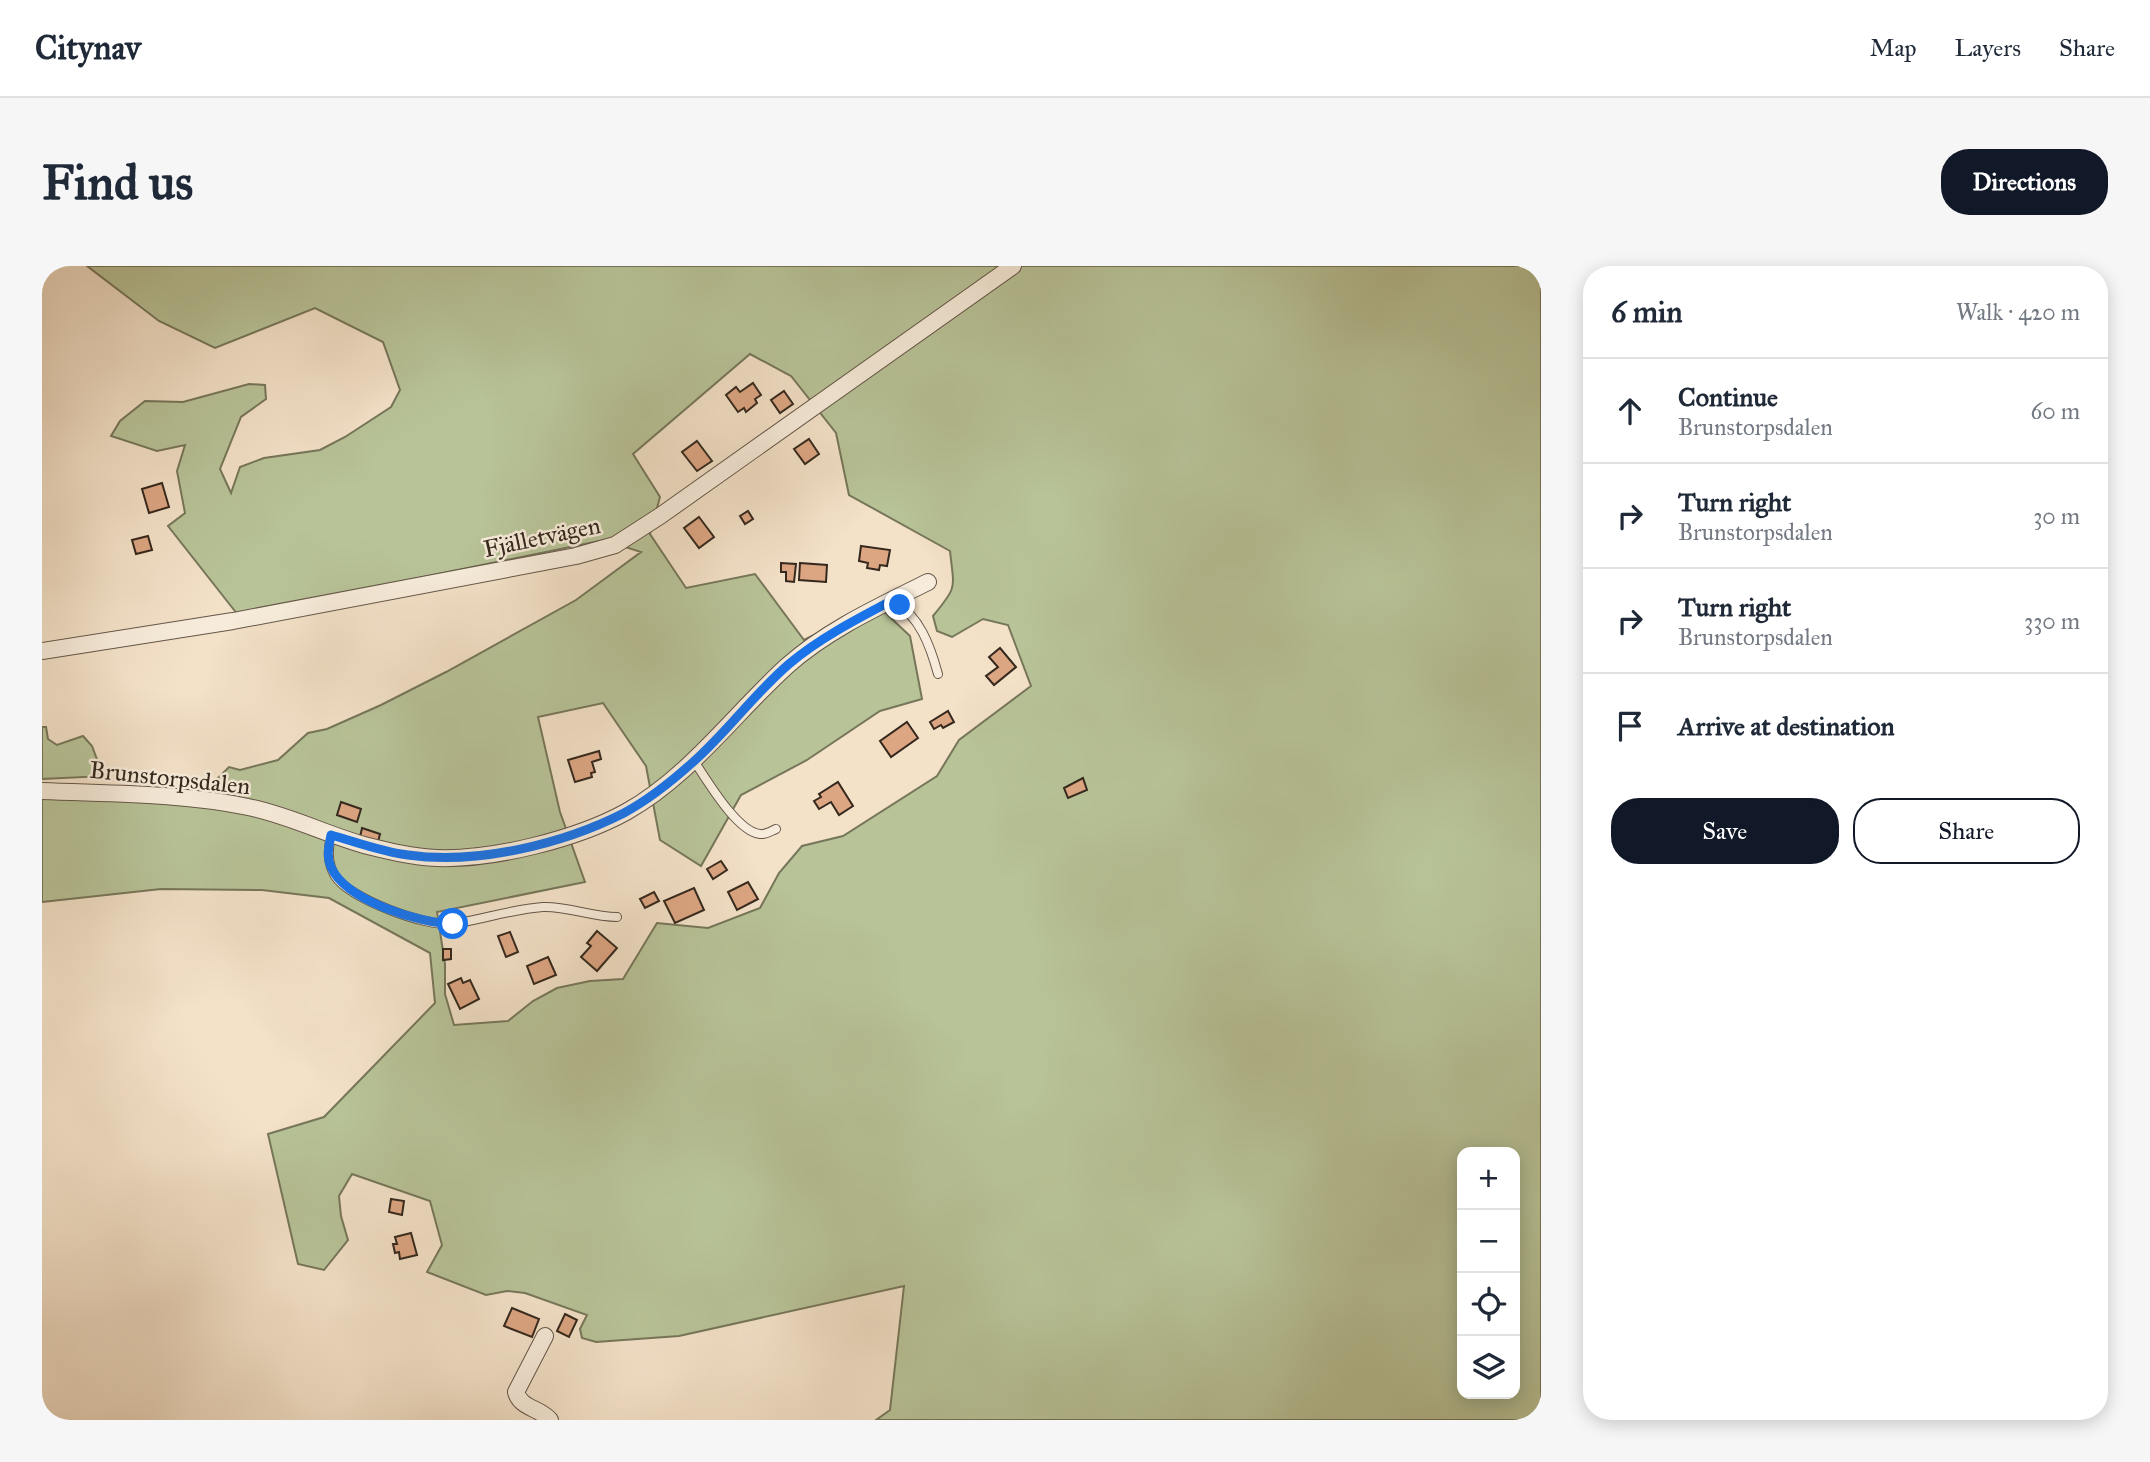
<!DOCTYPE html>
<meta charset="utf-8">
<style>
:root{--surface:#fff;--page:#f6f6f7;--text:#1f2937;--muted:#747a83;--line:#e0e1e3;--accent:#111827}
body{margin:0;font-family:"IM FELL Great Primer",serif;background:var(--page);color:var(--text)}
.controls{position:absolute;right:21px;bottom:21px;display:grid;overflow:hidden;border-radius:14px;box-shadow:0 4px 18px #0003}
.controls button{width:63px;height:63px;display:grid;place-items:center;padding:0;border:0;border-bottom:2px solid var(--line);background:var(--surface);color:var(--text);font:35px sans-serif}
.stop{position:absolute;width:21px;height:21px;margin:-16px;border:5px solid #1a73e8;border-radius:50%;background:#fff}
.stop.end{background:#1a73e8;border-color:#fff;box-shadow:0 2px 7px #0008}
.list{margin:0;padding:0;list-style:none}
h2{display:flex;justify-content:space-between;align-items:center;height:91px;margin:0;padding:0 28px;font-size:30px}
h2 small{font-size:23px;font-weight:400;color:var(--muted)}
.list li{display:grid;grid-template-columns:46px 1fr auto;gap:21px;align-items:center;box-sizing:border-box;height:105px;padding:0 28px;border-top:2px solid var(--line)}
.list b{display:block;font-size:26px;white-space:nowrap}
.list p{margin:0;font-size:23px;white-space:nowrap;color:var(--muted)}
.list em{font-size:23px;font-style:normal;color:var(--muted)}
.actions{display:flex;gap:14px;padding:21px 28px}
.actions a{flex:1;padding:16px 0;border:2px solid var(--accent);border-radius:28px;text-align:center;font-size:24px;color:var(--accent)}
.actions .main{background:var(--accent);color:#fff}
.icon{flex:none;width:38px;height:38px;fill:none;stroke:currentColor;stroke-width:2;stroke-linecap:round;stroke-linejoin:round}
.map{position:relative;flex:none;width:1499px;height:1154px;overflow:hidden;border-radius:28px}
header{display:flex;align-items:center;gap:42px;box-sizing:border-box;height:98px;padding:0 35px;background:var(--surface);border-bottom:2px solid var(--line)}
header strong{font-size:33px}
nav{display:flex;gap:38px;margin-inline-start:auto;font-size:24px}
.intro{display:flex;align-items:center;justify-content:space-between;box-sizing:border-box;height:168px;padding:0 42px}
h1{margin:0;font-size:49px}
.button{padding:18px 32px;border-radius:28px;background:var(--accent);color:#fff;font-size:24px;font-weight:700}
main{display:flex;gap:42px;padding:0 42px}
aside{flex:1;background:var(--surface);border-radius:28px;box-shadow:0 4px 18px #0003}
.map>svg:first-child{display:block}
.green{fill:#b8c398;stroke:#76765a;stroke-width:2;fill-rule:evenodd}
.building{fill:#dda683;stroke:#34281d;stroke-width:2}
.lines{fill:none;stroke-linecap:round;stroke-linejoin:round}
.service-casing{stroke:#645648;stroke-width:10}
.minor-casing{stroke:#645648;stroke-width:18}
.service{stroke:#f7ecdb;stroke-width:8}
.minor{stroke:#f7ecdb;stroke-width:16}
.route{stroke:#1a73e8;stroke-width:9}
.labels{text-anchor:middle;stroke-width:5;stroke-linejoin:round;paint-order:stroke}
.street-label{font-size:24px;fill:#34281d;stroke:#f7ecdb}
</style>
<header>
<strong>Citynav</strong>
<nav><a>Map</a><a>Layers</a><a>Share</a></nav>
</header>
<div class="intro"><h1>Find us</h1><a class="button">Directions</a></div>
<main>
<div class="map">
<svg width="1499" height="1154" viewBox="0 0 1499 1154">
<rect width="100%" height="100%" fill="#f3e1c8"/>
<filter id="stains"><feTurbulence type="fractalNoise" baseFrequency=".00286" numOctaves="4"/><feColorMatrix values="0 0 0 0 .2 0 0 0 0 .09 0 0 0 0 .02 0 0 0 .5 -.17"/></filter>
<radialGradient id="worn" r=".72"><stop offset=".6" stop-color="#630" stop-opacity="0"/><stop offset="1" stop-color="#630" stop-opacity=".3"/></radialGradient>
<g class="green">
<path d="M45,0h1454v1154h-665l14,-10 14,-124 -225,50 -83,6 -14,-4 -2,-9 7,-14 -62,-22 -18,-2 -21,4 -59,-23 15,-27 -12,-44 -78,-27 -13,22 2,20 7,24 -24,30 -26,-6 -30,-130 56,-17 111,-114 -5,-50 -101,-55 -67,-8 -101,-1 -119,13v-108l77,3 111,13c2,-20 2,-19 -13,-31l12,-12 11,3 38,-10 30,-27 19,-4 54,-24 65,-33 130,-72 65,-48 -37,-12 -366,75 -70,-89 17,-13 -8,-42 8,-26 -28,6 -46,-15 9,-15 25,-20 38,1 66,-18 16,1 1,14 -25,18 -21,52 11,24 9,-26 24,-9 56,-8 25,-13 46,-30 9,-17 -17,-48 -68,-34 -100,40 -56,-27zM708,88l41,22 45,57 13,62 101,56c4,38 8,35 -17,65l4,15 15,6 31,-18 25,6 23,61 -72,54 -22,36 -94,60 -41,10 -23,27 -19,35 -52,20 -51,-5 -34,56 -33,2 -33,7 -24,13 -25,20 -54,4 -9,-31v-30l-8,-52 148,-30 -25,-70 -22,-95 65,-14 43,63 14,74 41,26 40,-71 66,-35 73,-49 42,-12 -12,-63 -34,-32 -72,36 -49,-66 -69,14 -36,-54 10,-37 -27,-43zM1420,886h53v242h-53z"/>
<polygon points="0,461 4,461 6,473 15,479 41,470 50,480 60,507 64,510 0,513"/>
</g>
<g class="building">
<polygon points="711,117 719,129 713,133 715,137 704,146 702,142 696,146 684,129 694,121 698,126"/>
<polygon points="742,125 751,138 738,147 729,134"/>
<polygon points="767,173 777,188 763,198 752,183"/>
<polygon points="655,175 670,195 655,205 640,186"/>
<polygon points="120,217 127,241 107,247 100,223"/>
<polygon points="706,245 711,253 703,258 698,250"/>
<polygon points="657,251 672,271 657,282 642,262"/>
<polygon points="106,270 110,284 94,288 90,274"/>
<polygon points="819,280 848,284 845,300 838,299 837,304 825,302 826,297 817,295"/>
<polygon points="739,297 754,298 752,316 744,315 744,306 739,306"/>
<polygon points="758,297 785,299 784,316 757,314"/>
<polygon points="958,382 974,401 952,419 944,410 956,401 947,391"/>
<polygon points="906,445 912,456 901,462 899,459 892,463 888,456"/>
<polygon points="865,456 876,472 849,491 838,475"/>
<polygon points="557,485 559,493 550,496 553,506 549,507 550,511 533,516 526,494"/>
<polygon points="1041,512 1045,524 1026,532 1022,522"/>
<polygon points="796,516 811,540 797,549 789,536 777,543 772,535 779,531 777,528"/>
<polygon points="299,536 319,543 315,556 295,549"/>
<polygon points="320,562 338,568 336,576 318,571"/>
<polygon points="679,595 685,604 671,613 665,603"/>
<polygon points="706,616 716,633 695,644 686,626"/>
<polygon points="652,622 662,644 633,657 622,635"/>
<polygon points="612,626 617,635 603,642 598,633"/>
<polygon points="555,665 575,682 555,705 539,691 549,680 545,677"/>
<polygon points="468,666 476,686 464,691 456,670"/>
<polygon points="401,683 409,683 409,693 401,694"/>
<polygon points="506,691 514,709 492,718 485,700"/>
<polygon points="419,712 421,717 428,714 437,733 418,743 406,718"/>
<polygon points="349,933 362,935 360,949 347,946"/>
<polygon points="369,967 375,989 358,993 357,986 353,987 351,978 355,978 353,971"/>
<polygon points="470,1042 497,1053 490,1071 462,1060"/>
<polygon points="523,1048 535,1054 527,1071 515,1065"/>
</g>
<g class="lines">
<defs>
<g id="service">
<path d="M851,334c27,17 37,45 45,74"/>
<path d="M652,495c13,19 43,71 66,73 5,1 11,-3 16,-5"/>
<path d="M289,569c-3,16 -4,27 4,41 15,23 91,51 117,48 30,-4 60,-15 91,-17 24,-1 49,10 74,10"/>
</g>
<g id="minor">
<polyline points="0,385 191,355 534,290 573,279 618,250 971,0"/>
<path d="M0,525c68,3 139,2 206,16 40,8 77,27 116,38 24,6 48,12 73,13 56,2 140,-19 189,-46 64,-36 107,-97 161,-146 40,-36 93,-60 141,-84"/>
<path d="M503,1070l-29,56c4,16 24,16 34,28"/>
</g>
</defs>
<use href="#service" class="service-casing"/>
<use href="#minor" class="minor-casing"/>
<use href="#service" class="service"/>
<use href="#minor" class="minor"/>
</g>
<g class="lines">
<path class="route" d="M411,658c-34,-1 -107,-23 -122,-57 -5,-11 -2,-21 0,-32 25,7 51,17 77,20 69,10 155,-11 216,-42 24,-13 48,-32 68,-50 35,-31 62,-69 97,-99 31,-26 68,-45 104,-64l7,5"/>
</g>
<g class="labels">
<g class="street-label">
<text transform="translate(500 271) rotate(-12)" y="8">Fjälletvägen</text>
<text transform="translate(128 512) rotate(6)" y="8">Brunstorpsdalen</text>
</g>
</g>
<rect width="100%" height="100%" filter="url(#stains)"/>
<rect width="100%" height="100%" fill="url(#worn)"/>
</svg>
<div class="controls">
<button>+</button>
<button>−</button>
<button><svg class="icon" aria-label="locate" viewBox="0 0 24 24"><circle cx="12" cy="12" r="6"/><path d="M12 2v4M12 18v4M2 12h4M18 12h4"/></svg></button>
<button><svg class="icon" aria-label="layers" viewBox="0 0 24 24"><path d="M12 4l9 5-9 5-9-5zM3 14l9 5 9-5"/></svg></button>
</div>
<div class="stop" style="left:411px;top:658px"></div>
<div class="stop end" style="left:858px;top:339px"></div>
</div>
<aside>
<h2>6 min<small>Walk · 420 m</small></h2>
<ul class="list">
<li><svg class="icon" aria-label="ahead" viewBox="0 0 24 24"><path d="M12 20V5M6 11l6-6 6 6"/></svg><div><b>Continue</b><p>Brunstorpsdalen</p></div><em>60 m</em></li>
<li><svg class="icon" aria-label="right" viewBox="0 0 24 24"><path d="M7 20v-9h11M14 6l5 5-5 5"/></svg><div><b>Turn right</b><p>Brunstorpsdalen</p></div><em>30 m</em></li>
<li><svg class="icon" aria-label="right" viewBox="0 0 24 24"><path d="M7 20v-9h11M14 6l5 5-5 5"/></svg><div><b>Turn right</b><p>Brunstorpsdalen</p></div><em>330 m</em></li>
<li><svg class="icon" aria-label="arrive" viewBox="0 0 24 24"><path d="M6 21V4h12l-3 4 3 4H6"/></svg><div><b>Arrive at destination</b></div></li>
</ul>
<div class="actions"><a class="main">Save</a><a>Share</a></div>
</aside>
</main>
